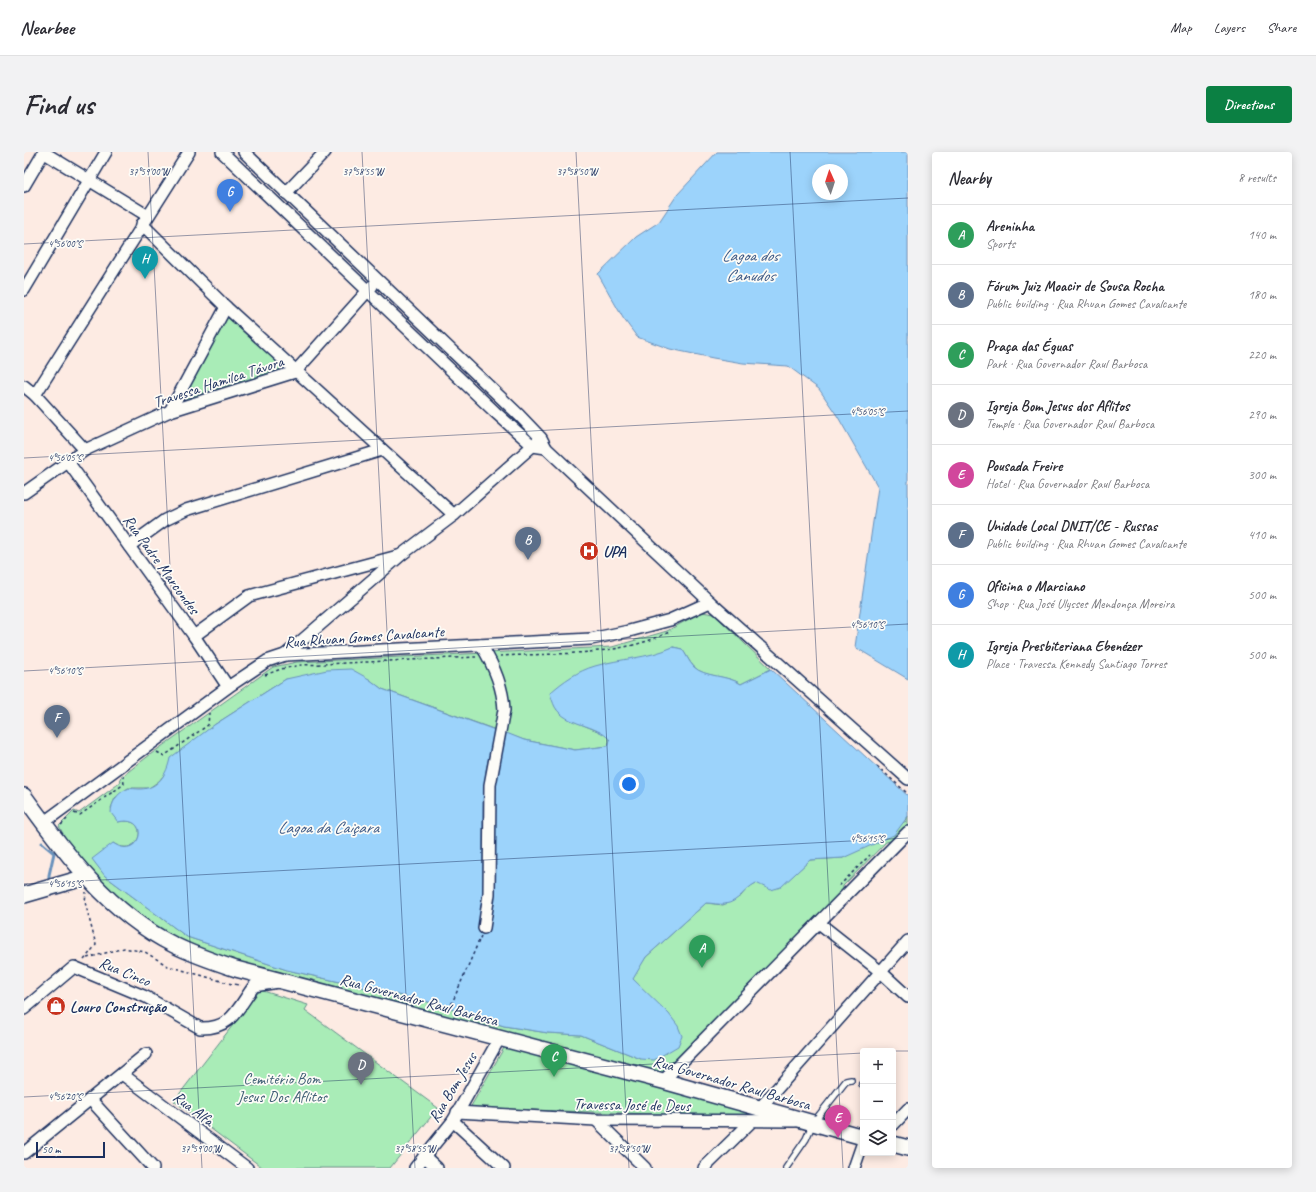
<!DOCTYPE html>
<meta charset="utf-8">
<style>
:root{--surface:#fff;--page:#f2f2f3;--text:#2b2b33;--muted:#7c7c81;--line:#e1e1e2;--accent:#0b8043}
body{margin:0;font-family:Caveat,sans-serif;background:var(--page);color:var(--text)}
.controls{position:absolute;right:12px;bottom:12px;display:grid;overflow:hidden;border-radius:4px;box-shadow:0 2px 10px #0003}
.controls button{width:36px;height:36px;display:grid;place-items:center;padding:0;border:0;border-bottom:1px solid var(--line);background:var(--surface);color:var(--text);font:20px sans-serif}
.compass{position:absolute;left:788px;top:12px;width:36px;height:36px;border-radius:50%;background:var(--surface);box-shadow:0 2px 10px #0003;rotate:357deg}
.scale{position:absolute;left:12px;bottom:10px;width:69px;box-sizing:border-box;padding-left:4px;border:2px solid #1b2f5e;border-top:0;font-size:11px;line-height:14px;white-space:nowrap;color:#1b2f5e;-webkit-text-stroke:3px #fdfcf7;paint-order:stroke}
.you{position:absolute;left:605px;top:632px;width:14px;height:14px;margin:-10px;border:3px solid #fff;border-radius:50%;background:#1a73e8;box-shadow:0 0 0 6px #1a73e833}
.badge{display:grid;place-items:center;width:26px;height:26px;border-radius:50%;background:var(--accent);color:#fff;font-size:13px;font-weight:700}
.pin{position:absolute;translate:-50% -33px;filter:drop-shadow(0 1px 2px #0008)}
.pin::after{content:'';position:absolute;top:21px;width:14px;height:12px;background:inherit;clip-path:polygon(0 0,100% 0,50% 100%)}
.list{margin:0;padding:0;list-style:none}
h2{display:flex;justify-content:space-between;align-items:center;height:52px;margin:0;padding:0 16px;font-size:17px}
h2 small{font-size:13px;font-weight:400;color:var(--muted)}
.list li{display:grid;grid-template-columns:26px 1fr auto;gap:12px;align-items:center;box-sizing:border-box;height:60px;padding:0 16px;border-top:1px solid var(--line)}
.list b{display:block;font-size:15px;white-space:nowrap}
.list p{margin:0;font-size:13px;white-space:nowrap;color:var(--muted)}
.list em{font-size:13px;font-style:normal;color:var(--muted)}
.icon{flex:none;width:22px;height:22px;fill:none;stroke:currentColor;stroke-width:2;stroke-linecap:round;stroke-linejoin:round}
.map{position:relative;flex:none;width:884px;height:1016px;overflow:hidden;border-radius:4px}
header{display:flex;align-items:center;gap:24px;box-sizing:border-box;height:56px;padding:0 20px;background:var(--surface);border-bottom:1px solid var(--line)}
header strong{font-size:19px}
nav{display:flex;gap:22px;margin-inline-start:auto;font-size:14px}
.intro{display:flex;align-items:center;justify-content:space-between;box-sizing:border-box;height:96px;padding:0 24px}
h1{margin:0;font-size:28px}
.button{padding:10px 18px;border-radius:4px;background:var(--accent);color:#fff;font-size:14px;font-weight:700}
main{display:flex;gap:24px;padding:0 24px}
aside{flex:1;background:var(--surface);border-radius:4px;box-shadow:0 2px 10px #0003}
.map>svg:first-child{display:block}
.green{fill:#a9ecb7;stroke:#628e8a}
.water{fill:#9cd3fb;stroke:#6891bc;fill-rule:evenodd}
.lines{fill:none;stroke-linecap:round;stroke-linejoin:round}
.stream{stroke:#6891bc;stroke-width:3}
.lane-casing{stroke:#1b2f5e;stroke-width:8}
.street-casing{stroke:#1b2f5e;stroke-width:14}
.secondary-casing{stroke:#1b2f5e;stroke-width:18}
.path{stroke:#1b2f5e;stroke-width:1.5;stroke-dasharray:3 3;stroke-linecap:butt}
.lane{stroke:#fdfcf7;stroke-width:5.5}
.street{stroke:#fdfcf7;stroke-width:11}
.secondary{stroke:#fdfcf7;stroke-width:15}
.ticks{fill:none;stroke:#1b2f5e;stroke-width:1;stroke-opacity:0.45}
.labels{text-anchor:middle;stroke-width:3.5;stroke-linejoin:round;paint-order:stroke}
.street-label{font-size:16px;fill:#1b2f5e;stroke:#fdfcf7}
.poi-label{font-size:16px;font-weight:bold;fill:#1b2f5e;stroke:#fdfcf7;text-anchor:start}
.park-label{font-size:16px;fill:#3e5e74;stroke:#fdfcf7}
.water-label{font-size:17px;font-style:italic;fill:#3b5885;stroke:#fdfcf7}
.ticks-label{font-size:10px;text-anchor:middle;fill:#1b2f5e;stroke:#fdfcf7;stroke-width:3.5;stroke-linejoin:round;paint-order:stroke}
</style>
<header>
<strong>Nearbee</strong>
<nav><a>Map</a><a>Layers</a><a>Share</a></nav>
</header>
<div class="intro"><h1>Find us</h1><a class="button">Directions</a></div>
<main>
<div class="map">
<svg width="884" height="1016" viewBox="0 0 884 1016">
<rect width="100%" height="100%" fill="#fdebe3"/>
<filter id="ink" filterUnits="userSpaceOnUse"><feTurbulence type="fractalNoise" baseFrequency=".025" numOctaves="2"/><feDisplacementMap in="SourceGraphic" scale="8" xChannelSelector="R" yChannelSelector="G"/><feConvolveMatrix kernelMatrix="1 2 1 2 8 2 1 2 1" color-interpolation-filters="sRGB"/></filter>
<g filter="url(#ink)">
<g class="green">
<polygon points="202,164 261,216 156,248"/>
<path d="M678,460l12,2 57,55 -30,15c-13,-9 -36,-6 -47,-17 -5,-5 -8,-13 -12,-18l-9,-2 -117,62 15,11 34,14 5,6 -2,6 -33,4 -51,-10 -142,-51 -13,-10h-83l-72,46 -46,45 -9,11 -10,7h-21l-13,10 -4,10 7,14c34,-8 23,39 -5,21l-8,33 82,61 100,33 146,33 71,23 44,7 33,2 60,24 2,-69 -11,-12 14,-21 60,-54 17,2 18,-9 7,-9 8,-4 24,4 30,-27 33,-2 63,-37 2,-5v11l-12,13 -10,2 -43,44v10l-181,179 -406,-104c-29,-12 -61,-21 -88,-36 -38,-21 -91,-70 -109,-109l15,-15 5,2 42,-31 -1,-4 31,-24 122,-87 24,-5 315,-15 55,-16z"/>
<polygon points="236,838 284,853 281,858 414,956 366,1016 239,1016 150,949"/>
<polygon points="481,894 748,966 446,956"/>
</g>
<g class="water">
<path d="M693,0h191v527l-53,-32 23,-160 -40,-70 -19,-28 -31,-23 -45,-3 -30,-5 -43,-9 -33,-12 -14,-19 -25,-44 38,-37 23,-15 18,-27zM794,18h24v24h-24z"/>
<path d="M649,495l9,2c4,5 7,13 12,18 10,10 34,8 47,17l30,-15 137,127v20l-14,19 -51,23 -33,2 -29,27 -10,3 -15,-7c-12,6 -17,19 -31,21 -6,1 -13,-1 -19,-1l-60,54 -13,22 36,35 9,12 4,10 -4,10 -24,14 -13,-1 -60,-24 -33,-2 -44,-7 -71,-23 -146,-33 -100,-33 -82,-61 -13,-17 21,-16c27,19 40,-29 5,-21l-7,-9c0,-10 6,-20 16,-24 4,-1 9,0 13,0 18,0 27,-15 30,-31l44,-33 72,-46 41,-9 24,-1 18,10 13,10 113,41 -9,40 -3,32v103l-4,18 1,10 3,2c19,-21 9,-117 11,-148 1,-19 6,-37 10,-55l20,8 51,10 33,-4 2,-6c-13,-16 -44,-14 -55,-33 -2,-4 -4,-10 -5,-14 13,-12 28,-22 45,-27 27,-8 51,-7 78,-19z"/>
</g>
<g class="lines">
<polyline class="stream" points="18,691 30,701 25,723 25,729"/>
<defs>
<g id="lane">
<polyline points="838,932 839,934"/>
<polyline points="762,1016 782,987 789,971 822,929 827,928"/>
</g>
<g id="street">
<polyline points="19,0 124,64"/>
<polyline points="198,0 471,260 509,294 522,296"/>
<polyline points="220,0 495,263 517,286 522,296 686,450 884,627"/>
<polyline points="0,34 20,0"/>
<polyline points="262,41 301,0"/>
<polyline points="118,72 202,155 430,363"/>
<polyline points="0,138 82,0"/>
<polyline points="0,234 11,243 61,298"/>
<polyline points="11,243 165,0"/>
<polyline points="146,259 202,155"/>
<polyline points="44,310 170,484 204,535"/>
<polyline points="0,341 61,298 146,259 271,220 348,134"/>
<polyline points="105,394 141,368 162,358 358,298"/>
<polyline points="170,484 225,444 374,404"/>
<path d="M457,493c12,19 22,41 23,65l-14,75 -1,109 -5,34"/>
<polyline points="261,503 377,403 430,363 514,289"/>
<polyline points="19,671 204,535 243,509 261,503 567,487 605,479 646,468 686,450"/>
<polyline points="795,771 857,820 884,845"/>
<path d="M0,857l50,-42 72,30 54,31c32,1 37,-19 54,-42l24,-4"/>
<polyline points="98,922 223,1016"/>
<polyline points="639,929 884,680"/>
<polyline points="66,947 129,1016"/>
<polyline points="735,957 884,789"/>
<polyline points="433,960 572,968 771,969"/>
<polyline points="572,968 621,1016"/>
<polyline points="429,969 480,1016"/>
<polyline points="869,973 884,957"/>
<polyline points="0,1001 122,902"/>
<polyline points="400,1004 413,1016"/>
<polyline points="391,1016 429,969 475,887"/>
<polyline points="680,1016 727,970"/>
<polyline points="830,1016 839,990"/>
</g>
<g id="secondary">
<path d="M0,644c41,57 85,117 150,149 20,10 41,17 62,24l427,112 200,56"/>
<polyline points="0,743 62,725"/>
<polyline points="869,992 884,996"/>
</g>
</defs>
<use href="#lane" class="lane-casing"/>
<use href="#street" class="street-casing"/>
<use href="#secondary" class="secondary-casing"/>
<g class="path">
<path d="M476,504c54,-3 122,1 171,-25"/>
<polyline points="241,523 257,517 277,513 452,505"/>
<polyline points="133,600 140,604 184,573 185,561"/>
<polyline points="853,614 884,642"/>
<polyline points="50,661 56,663 100,632 99,624"/>
<polyline points="37,673 43,667"/>
<polyline points="815,734 846,703"/>
<polyline points="63,806 100,796 121,800 144,814 208,832 217,833"/>
<polyline points="60,808 72,793 61,750 62,740"/>
<polyline points="425,858 457,784"/>
</g>
<use href="#lane" class="lane"/>
<use href="#street" class="street"/>
<use href="#secondary" class="secondary"/>
</g>
</g>
<path class="ticks" d="M124,0l54,1016M338,0l53,1016M552,0l53,1016M766,0l53,1016M0,92l884,-46M0,306l884,-47M0,519l884,-47M0,732l884,-46M869,899h15M0,945l839,-44"/>
<defs>
<symbol id="hospital-disc" viewBox="-11 -11 22 22"><circle r="9.5" fill="#c8321e" stroke="#fdfcf7"/><path d="M-5-5h3v3.5h4V-5h3V5h-3V1.5h-4V5h-3Z" fill="#fff"/></symbol>
<symbol id="shop-disc" viewBox="-11 -11 22 22"><circle r="9.5" fill="#c8321e" stroke="#fdfcf7"/><path d="M-5-2.5h2.3a2.7 3.5 0 0 1 5.4 0H5L5.5 6h-11ZM-1.5-2.5h3a1.5 2.3 0 0 0-3 0Z" fill="#fff"/></symbol>
</defs>
<g fill-rule="evenodd">
<use href="#hospital-disc" x="554" y="388" width="22" height="22"/>
<use href="#shop-disc" x="21" y="843" width="22" height="22"/>
</g>
<g class="labels">
<g class="street-label">
<text transform="translate(194 229) rotate(-18)" y="6">Travessa Hamilca Távora</text>
<text transform="translate(138 412) rotate(54)" y="6">Rua Padre Marcondes</text>
<text transform="translate(340 484) rotate(-4)" y="6">Rua Rhuan Gomes Cavalcante</text>
<text transform="translate(101 819) rotate(22)" y="6">Rua Cinco</text>
<text transform="translate(395 847) rotate(15)" y="6">Rua Governador Raul Barbosa</text>
<text transform="translate(708 930) rotate(16)" y="6">Rua Governador Raul Barbosa</text>
<text transform="translate(428 935) rotate(-59)" y="6">Rua Bom Jesus</text>
<text transform="translate(608 952) rotate(1)" y="6">Travessa José de Deus</text>
<text transform="translate(170 956) rotate(37)" y="6">Rua Alfa</text>
</g>
<g class="poi-label">
<text x="579" y="405">UPA</text>
<text x="46" y="860">Louro Construção</text>
</g>
<g class="park-label">
<text x="258" y="932">Cemitério Bom<tspan x="258" dy="18">Jesus Dos Aflitos</tspan></text>
</g>
<g class="water-label">
<text x="726" y="109">Lagoa dos<tspan x="726" dy="20">Canudos</tspan></text>
<text x="304" y="681">Lagoa da Caiçara</text>
</g>
</g>
<g class="ticks-label">
<text x="125" y="23">37°59'00"W</text>
<text x="339" y="23">37°58'55"W</text>
<text x="553" y="23">37°58'50"W</text>
<text x="41" y="95">4°56'00"S</text>
<text x="843" y="263">4°56'05"S</text>
<text x="41" y="309">4°56'05"S</text>
<text x="843" y="476">4°56'10"S</text>
<text x="41" y="522">4°56'10"S</text>
<text x="843" y="690">4°56'15"S</text>
<text x="41" y="735">4°56'15"S</text>
<text x="41" y="948">4°56'20"S</text>
<text x="177" y="1000">37°59'00"W</text>
<text x="391" y="1000">37°58'55"W</text>
<text x="605" y="1000">37°58'50"W</text>
</g>
</svg>
<div class="controls">
<button>+</button>
<button>−</button>
<button><svg class="icon" aria-label="layers" viewBox="0 0 24 24"><path d="M12 4l9 5-9 5-9-5zM3 14l9 5 9-5"/></svg></button>
</div>
<svg class="compass" viewBox="-18 -18 36 36"><path d="M0-13l5 13h-10z" fill="#e53935"/><path d="M0 13l5-13h-10z" fill="#7c7c81"/></svg>
<div class="scale">50 m</div>
<div class="you"></div>
<div class="pin badge" style="left:678px;top:816px;background:#2e9e5b">A</div>
<div class="pin badge" style="left:504px;top:408px;background:#5c6f8a">B</div>
<div class="pin badge" style="left:530px;top:925px;background:#2e9e5b">C</div>
<div class="pin badge" style="left:337px;top:933px;background:#6b7280">D</div>
<div class="pin badge" style="left:814px;top:986px;background:#d1479c">E</div>
<div class="pin badge" style="left:33px;top:586px;background:#5c6f8a">F</div>
<div class="pin badge" style="left:206px;top:60px;background:#3f7fe0">G</div>
<div class="pin badge" style="left:121px;top:127px;background:#0f9aa8">H</div>
</div>
<aside>
<h2>Nearby<small>8 results</small></h2>
<ul class="list">
<li><span class="badge" style="background:#2e9e5b">A</span><div><b>Areninha</b><p>Sports</p></div><em>140 m</em></li>
<li><span class="badge" style="background:#5c6f8a">B</span><div><b>Fórum Juiz Moacir de Sousa Rocha</b><p>Public building · Rua Rhuan Gomes Cavalcante</p></div><em>180 m</em></li>
<li><span class="badge" style="background:#2e9e5b">C</span><div><b>Praça das Éguas</b><p>Park · Rua Governador Raul Barbosa</p></div><em>220 m</em></li>
<li><span class="badge" style="background:#6b7280">D</span><div><b>Igreja Bom Jesus dos Aflitos</b><p>Temple · Rua Governador Raul Barbosa</p></div><em>290 m</em></li>
<li><span class="badge" style="background:#d1479c">E</span><div><b>Pousada Freire</b><p>Hotel · Rua Governador Raul Barbosa</p></div><em>300 m</em></li>
<li><span class="badge" style="background:#5c6f8a">F</span><div><b>Unidade Local DNIT/CE - Russas</b><p>Public building · Rua Rhuan Gomes Cavalcante</p></div><em>410 m</em></li>
<li><span class="badge" style="background:#3f7fe0">G</span><div><b>Oficina o Marciano</b><p>Shop · Rua José Ulysses Mendonça Moreira</p></div><em>500 m</em></li>
<li><span class="badge" style="background:#0f9aa8">H</span><div><b>Igreja Presbiteriana Ebenézer</b><p>Place · Travessa Kennedy Santiago Torres</p></div><em>500 m</em></li>
</ul>
</aside>
</main>
